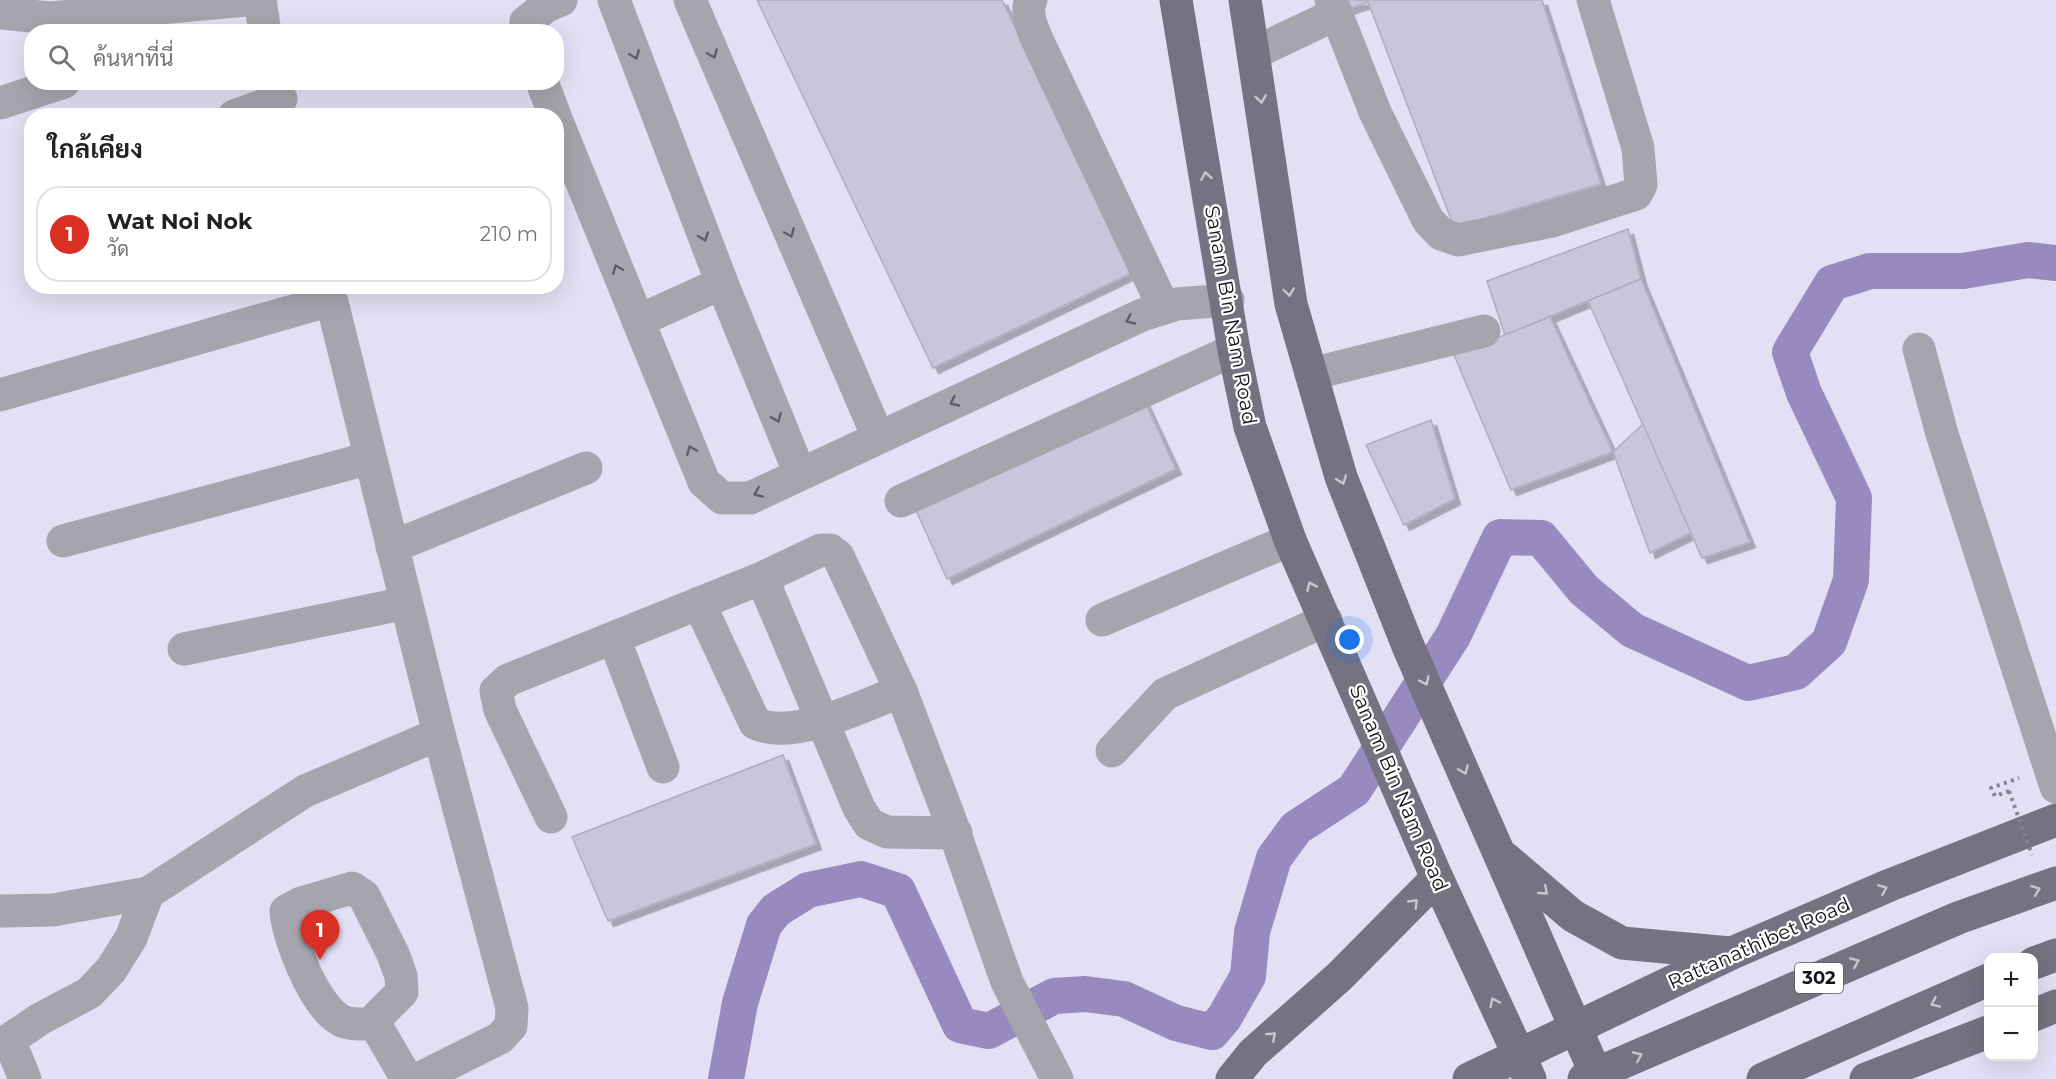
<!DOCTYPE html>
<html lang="th">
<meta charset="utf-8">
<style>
:root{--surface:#fff;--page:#f2f2f2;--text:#202124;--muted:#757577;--line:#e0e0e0;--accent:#d93025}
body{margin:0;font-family:Montserrat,Sarabun,sans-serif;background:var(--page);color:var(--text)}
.controls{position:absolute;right:18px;bottom:18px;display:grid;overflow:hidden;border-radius:12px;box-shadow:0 6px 24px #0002}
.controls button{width:54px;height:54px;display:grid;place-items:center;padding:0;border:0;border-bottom:2px solid var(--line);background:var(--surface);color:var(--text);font:30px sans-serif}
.you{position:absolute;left:1350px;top:640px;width:21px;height:21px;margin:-15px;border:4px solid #fff;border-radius:50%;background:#1a73e8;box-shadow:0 0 0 9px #1a73e833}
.badge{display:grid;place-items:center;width:39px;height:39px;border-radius:50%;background:var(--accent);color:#fff;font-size:20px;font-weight:700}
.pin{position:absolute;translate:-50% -50px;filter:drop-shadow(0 2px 3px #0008)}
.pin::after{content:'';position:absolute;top:32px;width:21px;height:18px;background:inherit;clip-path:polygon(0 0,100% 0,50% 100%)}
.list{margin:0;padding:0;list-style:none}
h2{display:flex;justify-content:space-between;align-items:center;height:78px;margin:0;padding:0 24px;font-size:26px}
h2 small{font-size:20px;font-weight:400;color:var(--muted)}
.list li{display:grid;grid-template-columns:39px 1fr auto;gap:18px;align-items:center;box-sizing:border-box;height:96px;margin:0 12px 12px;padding:0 12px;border:2px solid var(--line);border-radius:24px}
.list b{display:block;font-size:22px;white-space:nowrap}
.list p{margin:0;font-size:20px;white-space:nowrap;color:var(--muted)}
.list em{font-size:20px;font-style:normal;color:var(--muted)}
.icon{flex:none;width:33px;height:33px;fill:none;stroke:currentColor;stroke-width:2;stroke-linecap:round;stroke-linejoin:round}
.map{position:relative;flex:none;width:2056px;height:1079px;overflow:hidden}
.search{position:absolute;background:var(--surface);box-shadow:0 6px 24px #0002;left:24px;top:24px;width:540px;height:66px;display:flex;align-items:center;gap:15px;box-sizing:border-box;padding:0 21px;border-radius:24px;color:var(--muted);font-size:22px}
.panel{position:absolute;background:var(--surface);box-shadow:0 6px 24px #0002;left:24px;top:108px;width:540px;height:186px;border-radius:24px}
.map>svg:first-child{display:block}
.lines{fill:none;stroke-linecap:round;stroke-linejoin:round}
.canal{stroke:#978abf;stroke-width:36}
.building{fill:#cac5da;stroke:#b0acc0;stroke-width:1.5;filter:url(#shadow)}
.path{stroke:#858290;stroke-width:4;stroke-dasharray:3 4.5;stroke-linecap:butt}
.minor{stroke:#a6a5ae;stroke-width:33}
.major{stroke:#757281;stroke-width:33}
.path-bridge{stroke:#858290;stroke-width:4;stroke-dasharray:3 4.5;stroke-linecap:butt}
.major-bridge{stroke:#757281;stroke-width:33}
.oneway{stroke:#5e5c64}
.oneway2{stroke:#c8c7cd}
.labels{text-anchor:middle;stroke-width:4.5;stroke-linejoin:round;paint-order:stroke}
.shield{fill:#fff;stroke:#5c5a5f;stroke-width:1.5}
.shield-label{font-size:18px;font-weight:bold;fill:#16141b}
.street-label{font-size:20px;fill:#16141b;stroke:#fff}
</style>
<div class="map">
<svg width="2056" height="1079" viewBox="0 0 2056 1079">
<defs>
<filter id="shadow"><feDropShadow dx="5.5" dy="5.5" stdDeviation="0" flood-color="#0004"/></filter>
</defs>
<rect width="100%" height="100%" fill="#e3dff4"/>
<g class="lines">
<polyline class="canal" points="726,1079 740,1003 764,925 776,910 808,890 861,879 898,891 960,1025 989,1031 1054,996 1085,994 1124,999 1176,1023 1212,1032 1224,1018 1248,976 1252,932 1274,858 1296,828 1354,790 1453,636 1500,537 1541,538 1584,590 1632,630 1748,683 1796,672 1829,642 1851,580 1854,498 1804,393 1790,352 1832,283 1870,271 1963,271 2028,260 2056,263"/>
</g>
<g class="building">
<polygon points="757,0 1002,0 1132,273 933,368"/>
<polygon points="1339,0 1542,0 1601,184 1454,227 1368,2 1342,11"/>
<polygon points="1628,229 1641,279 1505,335 1487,281"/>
<polygon points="1641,279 1750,542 1702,558 1588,301"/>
<polygon points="1550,317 1613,452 1511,490 1454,355"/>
<polygon points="1144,400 1176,469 947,579 915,508"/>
<polygon points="1431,420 1455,499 1404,525 1366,445"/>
<polygon points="1643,424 1691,533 1650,553 1613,452"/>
<polygon points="783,755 816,844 608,921 572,837"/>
</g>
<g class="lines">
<polyline class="path" points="2009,791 1995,796 1991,788 2019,778"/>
<g class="minor">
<polyline points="260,0 265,32"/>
<polyline points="614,0 722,283 800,474"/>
<polyline points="690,0 878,437"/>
<path d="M1031,0c-7,14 4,35 10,48l123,260"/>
<polyline points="1331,0 1375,112 1428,220 1441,234 1458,240 1552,221 1636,194 1641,185 1638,148 1593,0"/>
<polyline points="0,13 50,18 246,0"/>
<polyline points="527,32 526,22 545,7 561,0"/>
<polyline points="1254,53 1336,14"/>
<polyline points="542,82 555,116"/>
<polyline points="0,103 64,82"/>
<polyline points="234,116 281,99"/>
<polyline points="556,119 704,482 722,498 750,498 1142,315 1177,304 1228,300"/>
<polyline points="328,286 439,734 512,1008 511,1026 500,1038 418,1079"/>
<polyline points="638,321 722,283"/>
<polyline points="1919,349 1942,434 2056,787"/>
<polyline points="1311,374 1484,331"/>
<polyline points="0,395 331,300"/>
<polyline points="901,501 1234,350"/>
<polyline points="63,541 370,458"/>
<polyline points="392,547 586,468"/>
<polyline points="762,578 859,808 869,824 887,832 956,833"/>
<path d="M699,603l56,120c37,19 110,-18 146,-32"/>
<polyline points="1102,620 1290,540"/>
<polyline points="614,638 663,767"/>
<polyline points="184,649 406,603"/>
<polyline points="1112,751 1165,694 1326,620"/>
<polyline points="551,817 500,710 496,691 508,680 762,578 821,550 830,550 838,556 901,691 948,814 1007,982 1057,1079"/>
<path d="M352,888l12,8 29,58 8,22 1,16 -25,25 -2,7c-10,0 -24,1 -33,-3 -27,-13 -54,-82 -56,-110l15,-8z"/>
<polyline points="0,911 53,910 148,893"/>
<polyline points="375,1024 407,1079"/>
<polyline points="9,1040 25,1079"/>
<polyline points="0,1046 40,1019 89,993 111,970 131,938 148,893 305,791 439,734"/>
</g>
<g class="major">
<polyline points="1176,0 1234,350 1250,427 1290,540 1437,878 1530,1079"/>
<polyline points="1245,0 1291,304 1341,477 1408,646 1598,1079"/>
<polyline points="1505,858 1573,916 1622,943 1730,953"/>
<polyline points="2034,963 2056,955"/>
<polyline points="2034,1015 2056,1006"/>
<polyline points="1232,1079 1253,1053 1339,977 1437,878"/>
<polyline points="1469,1079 1732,953 1890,885 2056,820"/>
<polyline points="1763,1079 1988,980"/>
<polyline points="1866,1079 1988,1032"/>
</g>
<polyline class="path-bridge" points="2009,791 2032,855"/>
<polyline class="major-bridge" points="1584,1079 1958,918 2056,883"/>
</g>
<defs><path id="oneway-chevron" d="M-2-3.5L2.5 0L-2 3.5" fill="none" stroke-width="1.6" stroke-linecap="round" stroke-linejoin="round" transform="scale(1.5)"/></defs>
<g class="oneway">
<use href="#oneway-chevron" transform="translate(713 54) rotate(67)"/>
<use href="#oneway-chevron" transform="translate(635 55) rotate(69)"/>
<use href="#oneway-chevron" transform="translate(790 233) rotate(67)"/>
<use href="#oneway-chevron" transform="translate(704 237) rotate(69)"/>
<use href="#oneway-chevron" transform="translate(617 269) rotate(-112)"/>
<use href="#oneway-chevron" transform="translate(1130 320) rotate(155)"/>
<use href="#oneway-chevron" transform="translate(954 402) rotate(155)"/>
<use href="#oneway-chevron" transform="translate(777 418) rotate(68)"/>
<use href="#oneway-chevron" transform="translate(691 450) rotate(-112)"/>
<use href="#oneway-chevron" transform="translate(758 493) rotate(157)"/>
</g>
<g class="oneway2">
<use href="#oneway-chevron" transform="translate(1261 99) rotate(82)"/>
<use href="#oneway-chevron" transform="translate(1206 176) rotate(-100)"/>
<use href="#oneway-chevron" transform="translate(1289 292) rotate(82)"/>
<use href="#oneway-chevron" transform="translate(1342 480) rotate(70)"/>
<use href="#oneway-chevron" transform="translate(1311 586) rotate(-114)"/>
<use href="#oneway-chevron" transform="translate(1425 681) rotate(65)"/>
<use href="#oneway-chevron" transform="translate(1464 770) rotate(67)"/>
<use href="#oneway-chevron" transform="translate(1883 889) rotate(-23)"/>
<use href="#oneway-chevron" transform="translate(2036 890) rotate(-20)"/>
<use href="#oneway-chevron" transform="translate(1544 891) rotate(41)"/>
<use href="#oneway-chevron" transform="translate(1414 903) rotate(-46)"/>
<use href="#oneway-chevron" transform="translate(1855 962) rotate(-23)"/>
<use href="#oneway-chevron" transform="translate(1494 1002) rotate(-115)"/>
<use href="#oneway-chevron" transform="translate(1935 1003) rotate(156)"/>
<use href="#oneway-chevron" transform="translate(1272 1036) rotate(-42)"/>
<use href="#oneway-chevron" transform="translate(1638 1056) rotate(-23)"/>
</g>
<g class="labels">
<rect class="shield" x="1795" y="963" width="48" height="30" rx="4.5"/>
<g class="shield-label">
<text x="1819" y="984">302</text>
</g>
<g class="street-label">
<text transform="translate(1231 315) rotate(80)" y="7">Sanam Bin Nam Road</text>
<text transform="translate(1399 788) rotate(67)" y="7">Sanam Bin Nam Road</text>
<text transform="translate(1759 943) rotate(-24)" y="7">Rattanathibet Road</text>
</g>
</g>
</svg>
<div class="controls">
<button>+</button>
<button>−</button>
</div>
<div class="you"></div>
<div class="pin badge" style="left:320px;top:960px">1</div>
<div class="search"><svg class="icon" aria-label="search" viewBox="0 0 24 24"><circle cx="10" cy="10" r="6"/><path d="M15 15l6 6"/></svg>ค้นหาที่นี่</div>
<section class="panel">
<h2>ใกล้เคียง<small></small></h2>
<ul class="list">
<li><span class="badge">1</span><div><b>Wat Noi Nok</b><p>วัด</p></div><em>210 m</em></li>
</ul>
</section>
</div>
